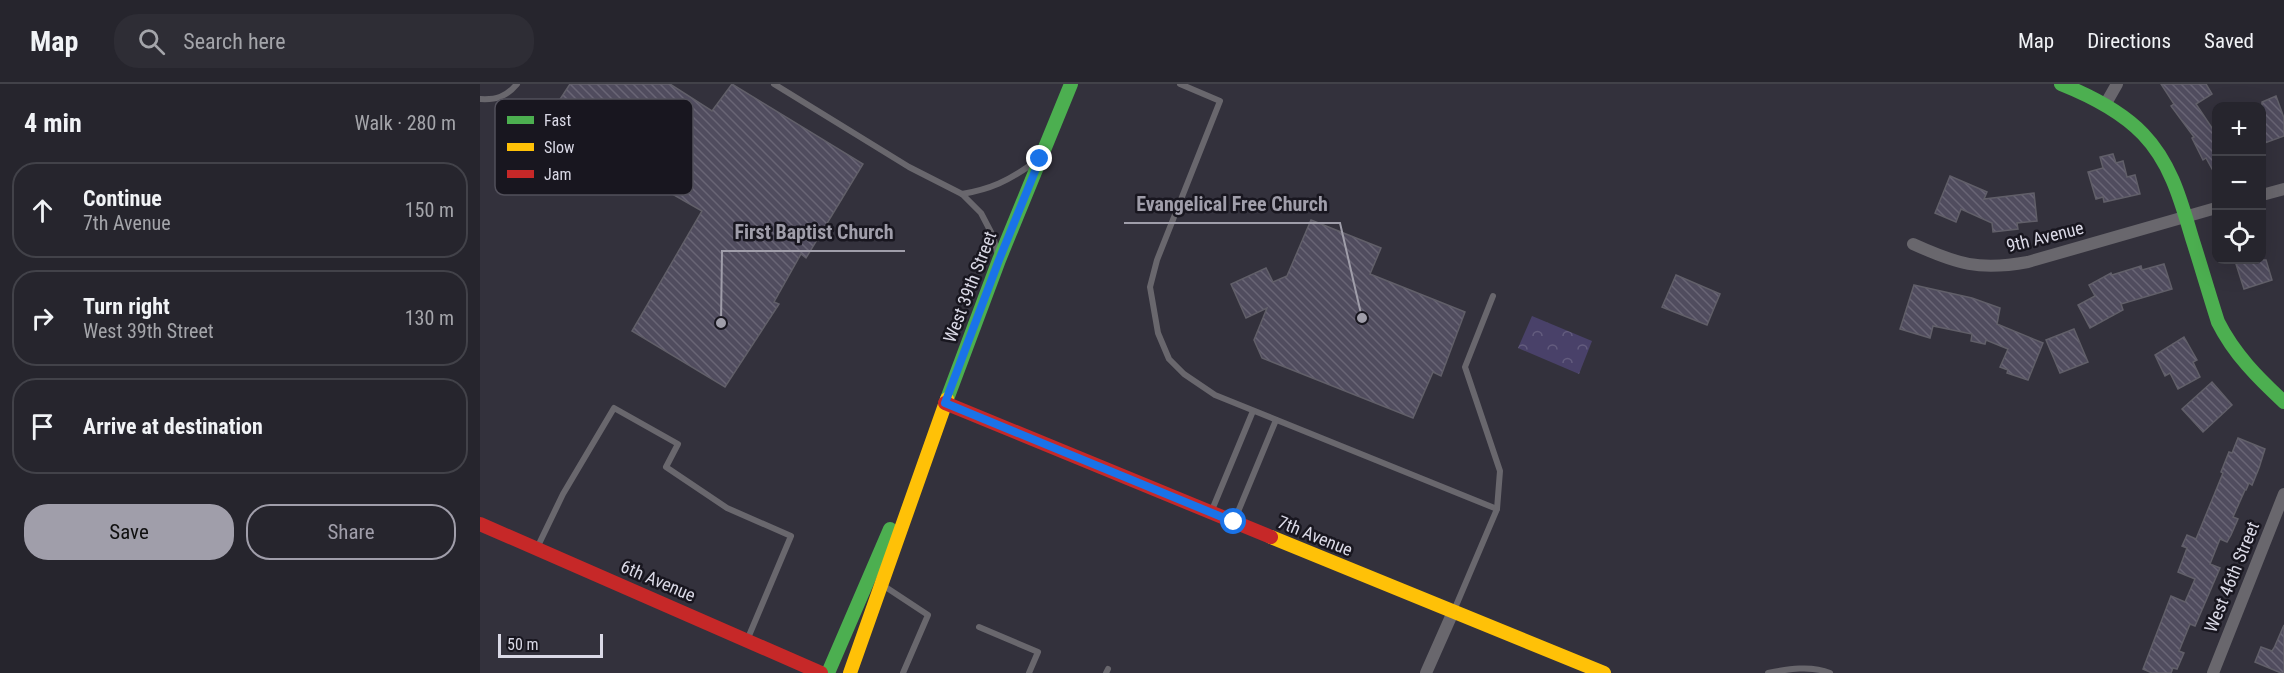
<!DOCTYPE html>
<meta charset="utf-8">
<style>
:root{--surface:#26252d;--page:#2e2d35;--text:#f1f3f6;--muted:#a4a5aa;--line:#424249;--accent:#a09eaa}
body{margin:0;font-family:"Roboto Condensed",sans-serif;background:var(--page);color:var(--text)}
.controls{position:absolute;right:18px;top:18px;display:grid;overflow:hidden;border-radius:12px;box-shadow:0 6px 24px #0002}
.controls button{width:54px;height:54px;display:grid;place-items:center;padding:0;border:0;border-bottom:2px solid var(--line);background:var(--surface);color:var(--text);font:30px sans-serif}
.scale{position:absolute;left:18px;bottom:15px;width:105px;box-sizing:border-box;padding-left:6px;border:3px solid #dad9e6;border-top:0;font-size:16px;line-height:21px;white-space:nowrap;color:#dad9e6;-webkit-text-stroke:4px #18161f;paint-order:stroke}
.stop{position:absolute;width:18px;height:18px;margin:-14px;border:4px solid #1a73e8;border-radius:50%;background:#fff}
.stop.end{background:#1a73e8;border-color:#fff;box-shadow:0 2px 6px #0008}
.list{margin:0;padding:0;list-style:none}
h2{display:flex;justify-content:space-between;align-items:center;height:78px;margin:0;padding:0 24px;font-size:26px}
h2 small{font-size:20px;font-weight:400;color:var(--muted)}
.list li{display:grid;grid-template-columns:39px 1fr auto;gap:18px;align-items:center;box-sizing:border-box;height:96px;margin:0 12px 12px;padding:0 12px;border:2px solid var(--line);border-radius:24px}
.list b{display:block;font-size:22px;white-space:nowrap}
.list p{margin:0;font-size:20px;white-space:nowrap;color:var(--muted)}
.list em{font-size:20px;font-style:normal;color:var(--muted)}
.actions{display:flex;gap:12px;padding:18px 24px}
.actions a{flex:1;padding:14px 0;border:2px solid var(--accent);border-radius:24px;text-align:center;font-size:21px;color:var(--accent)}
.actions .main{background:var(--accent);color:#111}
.icon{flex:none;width:33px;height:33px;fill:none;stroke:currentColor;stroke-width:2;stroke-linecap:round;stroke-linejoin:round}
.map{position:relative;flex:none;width:1804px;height:589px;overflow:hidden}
header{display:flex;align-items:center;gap:36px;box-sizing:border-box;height:84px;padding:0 30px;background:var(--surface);border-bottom:2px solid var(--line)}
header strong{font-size:28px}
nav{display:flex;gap:33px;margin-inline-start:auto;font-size:21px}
.search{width:420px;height:54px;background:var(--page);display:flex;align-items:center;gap:15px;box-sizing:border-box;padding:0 21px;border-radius:24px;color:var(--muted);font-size:22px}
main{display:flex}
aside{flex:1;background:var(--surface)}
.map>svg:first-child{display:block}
.forest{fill:url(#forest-crowns)}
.building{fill:url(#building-back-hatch);stroke:#615f69;stroke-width:1.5}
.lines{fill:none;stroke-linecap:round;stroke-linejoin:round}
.lane{stroke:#69676d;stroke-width:6}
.street{stroke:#69676d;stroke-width:12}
.fast{stroke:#4caf50;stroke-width:14}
.slow{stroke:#ffc107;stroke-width:14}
.jam{stroke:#c62828;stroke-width:14}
.route{stroke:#1a73e8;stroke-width:8}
.labels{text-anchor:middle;stroke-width:5;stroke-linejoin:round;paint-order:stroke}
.street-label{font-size:18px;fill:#dad9e6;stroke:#18161f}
.key{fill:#18161f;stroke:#52505b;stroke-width:1.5}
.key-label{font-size:16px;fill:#dad9e6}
.leader{fill:none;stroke:#a09eaa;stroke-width:2}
.callout-dot{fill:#a09eaa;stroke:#18161f;stroke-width:2}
.callout-label{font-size:20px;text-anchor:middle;font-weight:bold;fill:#a09eaa;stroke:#18161f;stroke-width:5;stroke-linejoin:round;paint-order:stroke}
</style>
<header>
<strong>Map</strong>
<div class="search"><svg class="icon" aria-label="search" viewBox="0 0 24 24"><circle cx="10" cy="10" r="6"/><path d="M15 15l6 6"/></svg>Search here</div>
<nav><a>Map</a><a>Directions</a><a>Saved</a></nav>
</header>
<main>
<aside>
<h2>4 min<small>Walk · 280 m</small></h2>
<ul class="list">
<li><svg class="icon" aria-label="ahead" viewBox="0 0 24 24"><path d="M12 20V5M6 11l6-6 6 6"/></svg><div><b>Continue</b><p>7th Avenue</p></div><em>150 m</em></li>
<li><svg class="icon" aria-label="right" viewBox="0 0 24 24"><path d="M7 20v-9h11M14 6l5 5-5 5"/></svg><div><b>Turn right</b><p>West 39th Street</p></div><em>130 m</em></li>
<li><svg class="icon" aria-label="arrive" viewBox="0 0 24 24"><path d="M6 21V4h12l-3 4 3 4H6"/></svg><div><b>Arrive at destination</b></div></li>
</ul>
<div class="actions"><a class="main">Save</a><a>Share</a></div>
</aside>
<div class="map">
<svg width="1804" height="589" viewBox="0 0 1804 589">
<defs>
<pattern id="forest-crowns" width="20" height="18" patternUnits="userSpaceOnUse" patternTransform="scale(1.5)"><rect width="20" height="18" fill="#494169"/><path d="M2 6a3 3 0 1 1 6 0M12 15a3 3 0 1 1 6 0" fill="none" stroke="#635c7e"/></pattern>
<pattern id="building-back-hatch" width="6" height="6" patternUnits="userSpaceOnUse" patternTransform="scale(1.5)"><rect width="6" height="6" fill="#504c5e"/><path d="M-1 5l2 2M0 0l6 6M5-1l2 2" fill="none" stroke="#696575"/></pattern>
</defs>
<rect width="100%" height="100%" fill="#33313c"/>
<polygon class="forest" points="1052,232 1112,257 1099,290 1038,264"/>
<g class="building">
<polygon points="90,0 190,0 232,27 252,0 383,80 326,174 321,170 294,218 299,220 245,303 152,247 222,127 173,99 178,90 73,26"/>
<polygon points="1681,0 1726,0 1732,10 1716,20 1732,44 1737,42 1737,94 1726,74 1723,76 1712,54 1714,53 1691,22 1694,20"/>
<polygon points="1796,12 1804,34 1804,52 1782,60 1782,18"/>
<polygon points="1633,70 1636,79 1643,77 1647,93 1655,91 1660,110 1624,118 1623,113 1616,115 1608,88 1623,84 1620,73"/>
<polygon points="1470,92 1507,108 1504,115 1554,109 1557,137 1537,139 1538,145 1513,148 1512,139 1481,125 1476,138 1455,129"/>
<polygon points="831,136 901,164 890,190 985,228 961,292 953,288 933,334 782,274 774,256 787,224 766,234 751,200 786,184 793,198 807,192"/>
<polygon points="1759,176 1786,176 1792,196 1764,205 1756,180 1760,179"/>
<polygon points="1684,180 1692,205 1641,220 1643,226 1610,244 1598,221 1615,212 1609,201 1631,189 1632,191 1661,182 1662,186"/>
<polygon points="1196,191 1240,210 1227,241 1182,223"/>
<polygon points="1434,201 1492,214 1520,224 1517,240 1563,259 1548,296 1527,289 1528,286 1520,283 1528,265 1506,256 1505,260 1491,257 1492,250 1453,242 1450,254 1420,245"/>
<polygon points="1594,245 1608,278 1580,289 1566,256"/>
<polygon points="1704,253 1717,276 1713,278 1720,293 1698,305 1690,289 1685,292 1675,271"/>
<polygon points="1732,298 1752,321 1723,348 1702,325"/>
<polygon points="1758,354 1785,365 1779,384 1772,401 1769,399 1766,406 1765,406 1753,433 1758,435 1751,451 1747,458 1740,455 1730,480 1740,484 1715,542 1710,540 1699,567 1704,569 1697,585 1693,584 1691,589 1672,589 1663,585 1691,512 1705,518 1715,495 1698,488 1707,464 1702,462 1707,451 1716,455 1743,389 1741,388 1749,368 1752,369"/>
<polygon points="1804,541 1804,589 1801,589 1775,578 1781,563 1792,567 1794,564"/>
</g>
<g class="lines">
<g class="lane">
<polyline points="294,0 429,83 482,110 501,129 513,152 517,168"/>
<polyline points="700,0 740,17 677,176 670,203 678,249 689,275 704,290 735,311 1017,425"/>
<path d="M0,15c16,1 26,-2 37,-15"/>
<path d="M482,110c29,-5 46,-13 70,-30"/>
<polyline points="732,426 773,327"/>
<polyline points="755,435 796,336"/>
<polyline points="57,464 83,410 134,324 198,360 186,383 247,424 311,452 268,554"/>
<polyline points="404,502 448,531 423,589"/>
<polyline points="975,524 1017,425 1020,387 985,283 1013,212"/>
<polyline points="499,543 558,568 549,589"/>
<polyline points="626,589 628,585"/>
<path d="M1288,589c20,-4 43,-8 62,0"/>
</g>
<g class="street">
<polyline points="1625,21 1637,0"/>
<polyline points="1782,111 1804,105"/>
<path d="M1433,160c44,20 66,27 115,18l188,-54"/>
<polyline points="946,589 973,528"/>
<polyline points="1733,589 1804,410"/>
</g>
<g class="fast">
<path d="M1581,0c30,12 60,27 82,50 28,29 38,67 49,104 9,28 17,56 26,84 16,32 40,56 66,80"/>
<polyline points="467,315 519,176 591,0"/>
<polyline points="348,589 410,445"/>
</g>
<g class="slow">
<polyline points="791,453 1124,589"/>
<polyline points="370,589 467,315"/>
</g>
<g class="jam">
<polyline points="465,319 791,453"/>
<polyline points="0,440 341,589"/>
</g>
</g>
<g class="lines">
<polyline class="route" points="560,75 519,176 465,319 754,438"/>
</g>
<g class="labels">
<g class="street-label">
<text transform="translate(1565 153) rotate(-14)" y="6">9th Avenue</text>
<text transform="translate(490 203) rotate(-69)" y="6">West 39th Street</text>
<text transform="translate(835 452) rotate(22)" y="6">7th Avenue</text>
<text transform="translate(1752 493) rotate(-68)" y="6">West 46th Street</text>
<text transform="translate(178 497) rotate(23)" y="6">6th Avenue</text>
</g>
</g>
<rect x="15" y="15" width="198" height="96" rx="9" class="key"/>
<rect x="27" y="32" width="27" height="8" fill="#4caf50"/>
<rect x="27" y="59" width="27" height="8" fill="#ffc107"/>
<rect x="27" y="86" width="27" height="8" fill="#c62828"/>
<g class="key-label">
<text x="64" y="42">Fast</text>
<text x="64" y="69">Slow</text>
<text x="64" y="96">Jam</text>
</g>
<path class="leader" d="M882 234L860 139H644M241 239L242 167H425"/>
<g class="callout-dot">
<circle cx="882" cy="234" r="6"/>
<circle cx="241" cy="239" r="6"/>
</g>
<g class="callout-label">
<text x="752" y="127">Evangelical Free Church</text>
<text x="334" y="155">First Baptist Church</text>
</g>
</svg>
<div class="controls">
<button>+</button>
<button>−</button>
<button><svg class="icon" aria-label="locate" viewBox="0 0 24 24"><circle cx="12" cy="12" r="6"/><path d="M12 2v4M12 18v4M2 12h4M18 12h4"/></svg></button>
</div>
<div class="scale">50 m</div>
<div class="stop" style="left:754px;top:438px"></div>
<div class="stop end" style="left:560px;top:75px"></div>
</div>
</main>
